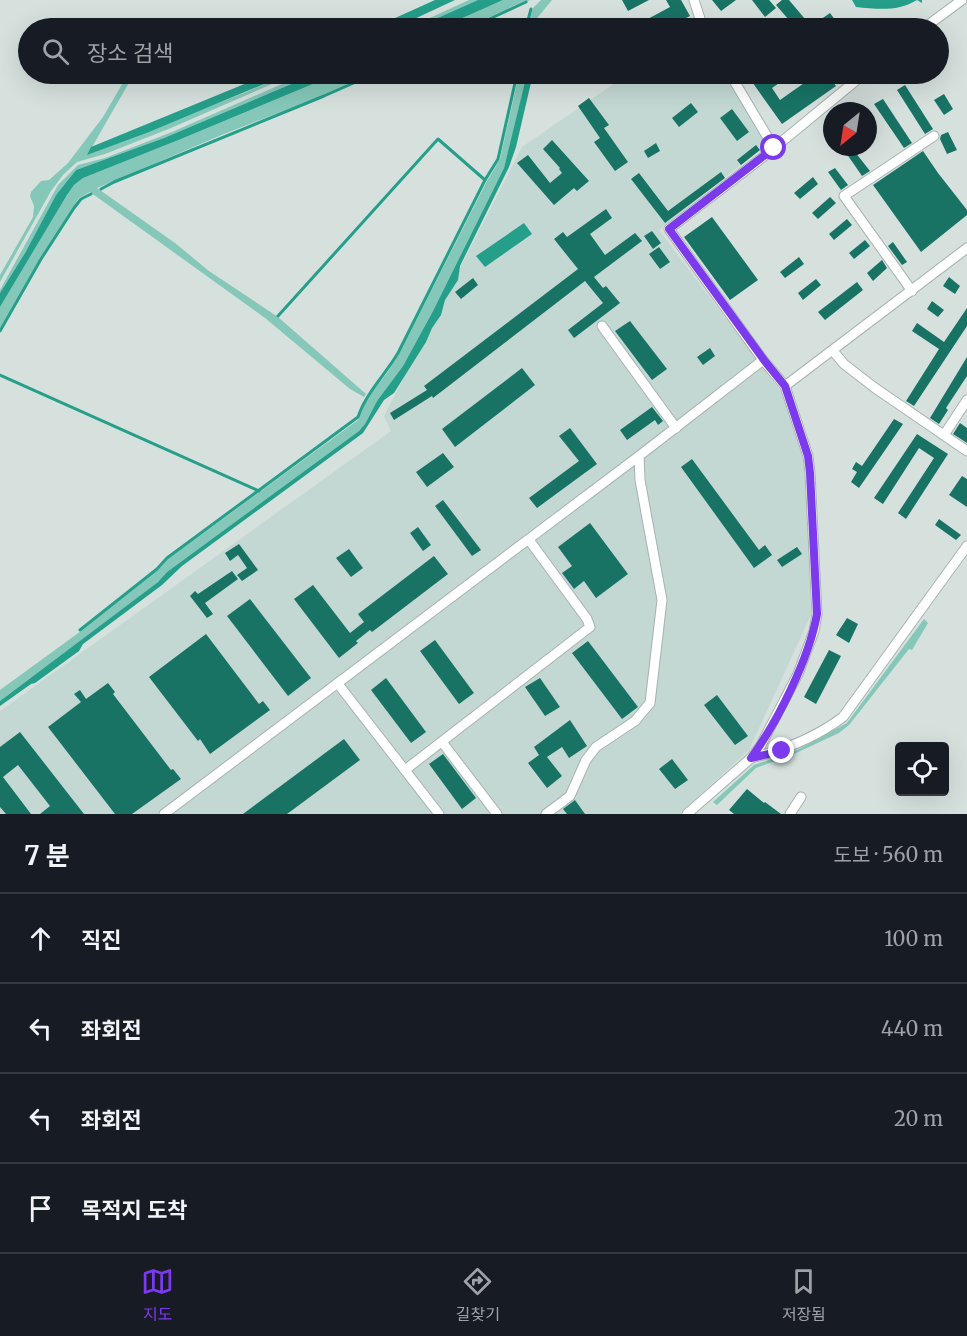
<!DOCTYPE html>
<html lang="ko">
<meta charset="utf-8">
<style>
:root{--surface:#171b24;--page:#20242c;--text:#f1f3f6;--muted:#9ea1a6;--line:#363941;--accent:#7c3aed}
body{margin:0;font-family:Merriweather,"Noto Sans KR",serif;background:var(--page);color:var(--text)}
.controls{position:absolute;right:18px;bottom:18px;display:grid;overflow:hidden;border-radius:6px;box-shadow:0 6px 24px #0002}
.controls button{width:54px;height:54px;display:grid;place-items:center;padding:0;border:0;border-bottom:2px solid var(--line);background:var(--surface);color:var(--text);font:30px sans-serif}
.compass{position:absolute;left:823px;top:102px;width:54px;height:54px;border-radius:50%;background:var(--surface);box-shadow:0 6px 24px #0002;rotate:210deg}
.stop{position:absolute;width:18px;height:18px;margin:-14px;border:4px solid #7c3aed;border-radius:50%;background:#fff}
.stop.end{background:#7c3aed;border-color:#fff;box-shadow:0 2px 6px #0008}
.list{margin:0;padding:0;list-style:none}
h2{display:flex;justify-content:space-between;align-items:center;height:78px;margin:0;padding:0 24px;font-size:26px}
h2 small{font-size:20px;font-weight:400;color:var(--muted)}
.list li{display:grid;grid-template-columns:39px 1fr auto;gap:18px;align-items:center;box-sizing:border-box;height:90px;padding:0 24px;border-top:2px solid var(--line)}
.list b{display:block;font-size:22px;white-space:nowrap}
.list em{font-size:20px;font-style:normal;color:var(--muted)}
.icon{flex:none;width:33px;height:33px;fill:none;stroke:currentColor;stroke-width:2;stroke-linecap:round;stroke-linejoin:round}
.map{position:relative;flex:none;width:967px;height:814px;overflow:hidden}
.search{position:absolute;background:var(--surface);box-shadow:0 6px 24px #0002;left:18px;right:18px;top:18px;height:66px;display:flex;align-items:center;gap:15px;box-sizing:border-box;padding:0 21px;border-radius:33px;color:var(--muted);font-size:22px}
.sheet{height:438px;background:var(--surface)}
nav{display:flex;justify-content:space-around;align-items:center;box-sizing:border-box;height:84px;border-top:2px solid var(--line);background:var(--surface);font-size:16px;color:var(--muted)}
nav a{display:grid;justify-items:center;gap:3px}
nav .on{color:var(--accent)}
.map>svg:first-child{display:block}
.built{fill:#c3d8d3}
.green{fill:#85c8b9}
.water{fill:#259e8a}
.lines{fill:none;stroke-linecap:round;stroke-linejoin:round}
.stream{stroke:#259e8a;stroke-width:3}
.building{fill:#187365}
.minor-casing{stroke:#a7b3b0;stroke-width:11}
.minor{stroke:#fff;stroke-width:9}
.route{stroke:#7c3aed;stroke-width:8}
</style>
<div class="map">
<svg width="967" height="814" viewBox="0 0 967 814">
<rect width="100%" height="100%" fill="#d6e1de"/>
<polygon class="built" points="628,74 725,74 767,144 659,230 788,401 805,460 811,615 749,750 679,814 0,814 0,711 391,431 384,416 522,147"/>
<g class="green">
<polygon points="469,0 478,0 415,28 408,28"/>
<polygon points="503,0 530,0 526,2 524,1 466,28 440,28"/>
<polygon points="541,0 552,0 538,17 534,28 528,28 533,8"/>
<polygon points="128,74 134,74 88,154 244,93 288,74 295,74 171,128 105,154 77,162 63,175 51,191 0,282 0,275 33,217 34,206 30,196 31,192 41,181 49,180 68,163 103,117"/>
<polygon points="305,74 315,74 164,138 76,170 56,195 25,253 0,293 0,290 58,185 78,165 105,158 172,132"/>
<polygon points="337,74 371,74 324,95 224,134 97,188 175,243 209,271 278,317 366,394 364,397 350,389 265,318 90,192 79,198 40,258 0,328 0,307 67,195 74,185 83,178 181,139"/>
<polygon points="519,74 527,74 526,84 504,168 433,311 403,366 377,401 365,424 359,431 167,572 158,582 0,701 0,690 81,631 158,570 168,559 358,420 367,398 387,373 399,354 487,181 500,159"/>
<polygon points="924,619 928,623 912,650 909,649 849,725 839,733 794,754 756,768 717,805 713,802 754,765 797,750 847,723"/>
</g>
<g class="water">
<polygon points="435,0 455,0 395,28 373,28"/>
<polygon points="478,0 503,0 440,28 415,28"/>
<path d="M852,0h70v3l-5,-3c-19,12 -40,9 -61,7z"/>
<polygon points="269,74 288,74 149,132 87,155 91,147"/>
<polygon points="315,74 337,74 181,139 83,178 74,185 67,195 0,307 0,293 25,253 56,195 76,170 164,138"/>
<polygon points="527,74 533,74 516,147 509,167 460,266 458,280 445,300 441,315 432,328 426,342 394,393 384,400 363,433 182,566 162,585 83,644 79,651 35,683 31,684 0,706 0,701 158,582 167,572 359,431 365,424 377,401 403,366 433,311 504,168"/>
<polygon points="524,223 532,234 485,267 476,256"/>
</g>
<g class="lines">
<g class="stream">
<polyline points="470,28 526,2"/>
<polyline points="526,28 531,9"/>
<polyline points="101,189 114,182 324,96 374,74"/>
<polyline points="278,316 438,139 485,180"/>
<polyline points="0,331 41,259 74,208 81,199 91,194"/>
<polyline points="0,375 259,491"/>
<path d="M80,630l77,-61 10,-11 191,-141c8,-24 27,-42 40,-64l87,-173 13,-21 19,-85"/>
</g>
</g>
<g class="building">
<polygon points="622,0 649,0 628,11"/>
<polygon points="666,0 681,0 690,16 667,28 631,28 670,7"/>
<polygon points="712,0 736,0 721,11"/>
<polygon points="752,0 769,0 776,8 765,17"/>
<polygon points="782,0 789,0 805,19 795,27 776,5"/>
<polygon points="830,13 841,28 821,28 817,22"/>
<polygon points="759,74 792,74 772,88 780,100 817,74 827,74 836,86 782,124 750,79"/>
<polygon points="905,85 933,129 925,134 897,90"/>
<polygon points="944,94 953,109 944,115 934,100"/>
<polygon points="589,98 609,125 604,128 628,162 615,171 594,142 600,138 578,106"/>
<polygon points="883,99 912,143 904,148 874,104"/>
<polygon points="691,103 698,112 679,127 672,118"/>
<polygon points="732,109 749,132 737,141 720,118"/>
<polygon points="948,132 957,150 947,154 940,139 941,135"/>
<polygon points="552,140 589,181 577,191 574,188 554,205 517,163 528,155 550,183 562,173 559,169 560,168 543,149"/>
<polygon points="656,143 660,151 648,158 644,151"/>
<polygon points="756,145 760,150 741,165 737,160"/>
<polygon points="842,147 851,147 870,171 862,176"/>
<polygon points="923,151 938,173 967,210 967,215 921,252 873,185"/>
<polygon points="835,168 848,185 841,190 828,172"/>
<polygon points="721,172 725,178 665,223 631,179 639,173 668,211"/>
<polygon points="813,177 818,184 800,199 794,193"/>
<polygon points="830,197 836,203 818,219 812,213"/>
<polygon points="606,209 612,218 590,234 605,255 635,233 642,241 594,277 603,288 606,286 620,303 574,338 568,330 603,303 585,281 433,398 432,396 394,420 390,413 427,390 424,386 578,269 554,239 563,232 567,237"/>
<polygon points="712,217 758,280 730,300 684,237"/>
<polygon points="847,219 852,225 834,240 829,234"/>
<polygon points="652,231 661,243 653,249 644,236"/>
<polygon points="865,240 870,246 854,259 849,253"/>
<polygon points="893,242 907,262 902,265 888,246"/>
<polygon points="659,247 670,262 660,269 649,254"/>
<polygon points="799,257 804,264 785,278 780,272"/>
<polygon points="882,260 887,268 873,281 867,273"/>
<polygon points="949,277 960,286 955,294 943,286"/>
<polygon points="473,278 478,285 461,299 455,292"/>
<polygon points="816,279 821,285 803,300 798,293"/>
<polygon points="857,282 863,290 825,320 818,312"/>
<polygon points="932,301 944,310 938,317 927,309"/>
<polygon points="967,308 967,326 914,406 906,401 939,349 912,331 917,323 944,342"/>
<polygon points="630,321 667,369 652,380 615,331"/>
<polygon points="710,348 715,356 703,365 697,357"/>
<polygon points="967,357 967,376 946,408 948,410 939,424 930,418"/>
<polygon points="522,368 535,385 455,447 442,429"/>
<polygon points="652,407 663,421 658,425 655,420 627,440 620,430"/>
<polygon points="894,419 903,424 859,488 851,482 857,472 852,469 856,462 862,466"/>
<polygon points="960,423 967,428 967,443 953,434"/>
<polygon points="570,428 597,464 537,508 529,498 579,461 559,436"/>
<polygon points="917,434 948,454 906,519 898,513 934,458 919,448 883,504 874,498"/>
<polygon points="443,453 454,467 427,487 416,472"/>
<polygon points="692,459 759,550 765,545 772,555 754,568 681,467"/>
<polygon points="962,476 967,479 967,507 949,495"/>
<polygon points="443,500 481,550 472,556 435,506"/>
<polygon points="939,519 961,535 956,540 935,525"/>
<polygon points="590,523 628,574 596,598 584,581 574,589 562,573 572,566 558,547"/>
<polygon points="418,527 431,545 423,551 410,533"/>
<polygon points="239,544 258,570 242,581 237,575 247,568 238,555 230,561 225,553"/>
<polygon points="797,547 802,554 782,567 777,560"/>
<polygon points="349,549 363,568 351,577 336,558"/>
<polygon points="434,556 448,574 372,632 370,630 356,641 358,643 339,658 294,599 313,585 350,633 364,622 358,614"/>
<polygon points="232,571 238,579 205,603 213,614 207,618 190,596 195,591 198,594"/>
<polygon points="250,599 311,678 288,696 227,616"/>
<polygon points="847,618 858,624 849,643 836,635"/>
<polygon points="206,634 259,704 263,701 270,710 210,754 200,739 198,741 149,677"/>
<polygon points="435,640 474,693 459,704 420,651"/>
<polygon points="588,641 638,707 622,719 572,653"/>
<polygon points="829,650 841,656 816,704 804,697"/>
<polygon points="386,678 426,732 411,743 371,690"/>
<polygon points="540,678 560,707 545,716 525,687"/>
<polygon points="108,683 115,692 113,694 171,770 173,769 181,779 132,814 115,814 48,727 81,702 74,694 80,690 86,699"/>
<polygon points="717,695 748,736 735,745 704,705"/>
<polygon points="570,720 587,746 569,758 562,747 547,757 562,776 547,788 528,763 539,755 534,747"/>
<polygon points="20,732 84,814 40,814 50,806 18,765 3,777 31,814 6,814 0,807 0,747"/>
<polygon points="344,739 360,760 287,814 243,814"/>
<polygon points="443,754 476,798 462,809 429,764"/>
<polygon points="672,759 688,780 675,789 659,769"/>
<polygon points="747,789 764,803 765,802 781,814 734,814 729,810"/>
<polygon points="575,800 585,814 567,814 563,809"/>
</g>
<g class="lines">
<defs>
<g id="minor">
<polyline points="694,0 703,28"/>
<polyline points="924,28 962,0"/>
<polyline points="730,74 774,148"/>
<polyline points="912,291 844,196 934,136"/>
<polyline points="602,326 676,428"/>
<polyline points="833,351 844,364 875,388 967,451"/>
<polyline points="785,386 967,248"/>
<polyline points="944,435 967,400"/>
<polyline points="338,684 439,814"/>
<polyline points="442,742 497,814"/>
<path d="M751,758c34,-8 64,-20 92,-41l124,-171"/>
<polyline points="405,770 590,627 587,619 529,540"/>
<polyline points="164,814 639,456 763,360"/>
<polyline points="546,814 570,796 586,760 596,747 635,721 650,703 662,600 640,480 639,456"/>
<polyline points="687,814 751,758 761,745 798,674 814,631 817,614 810,473 808,456 785,386 763,360 669,229 763,157 864,74"/>
<polyline points="790,814 801,797"/>
</g>
</defs>
<use href="#minor" class="minor-casing"/>
<use href="#minor" class="minor"/>
</g>
<g class="lines">
<path class="route" d="M774,148l-105,81 95,131 21,26 23,70 2,17 7,141c-8,45 -39,107 -66,144l31,-7"/>
</g>
</svg>
<div class="controls">
<button><svg class="icon" aria-label="locate" viewBox="0 0 24 24"><circle cx="12" cy="12" r="6"/><path d="M12 2v4M12 18v4M2 12h4M18 12h4"/></svg></button>
</div>
<svg class="compass" viewBox="-18 -18 36 36"><path d="M0-13l5 13h-10z" fill="#e53935"/><path d="M0 13l5-13h-10z" fill="#9ea1a6"/></svg>
<div class="stop" style="left:774px;top:148px"></div>
<div class="stop end" style="left:782px;top:751px"></div>
<div class="search"><svg class="icon" aria-label="search" viewBox="0 0 24 24"><circle cx="10" cy="10" r="6"/><path d="M15 15l6 6"/></svg>장소 검색</div>
</div>
<section class="sheet">
<h2>7 분<small>도보 · 560 m</small></h2>
<ul class="list">
<li><svg class="icon" aria-label="ahead" viewBox="0 0 24 24"><path d="M12 20V5M6 11l6-6 6 6"/></svg><div><b>직진</b></div><em>100 m</em></li>
<li><svg class="icon" aria-label="left" viewBox="0 0 24 24"><path d="M17 20v-9H6M10 6l-5 5 5 5"/></svg><div><b>좌회전</b></div><em>440 m</em></li>
<li><svg class="icon" aria-label="left" viewBox="0 0 24 24"><path d="M17 20v-9H6M10 6l-5 5 5 5"/></svg><div><b>좌회전</b></div><em>20 m</em></li>
<li><svg class="icon" aria-label="arrive" viewBox="0 0 24 24"><path d="M6 21V4h12l-3 4 3 4H6"/></svg><div><b>목적지 도착</b></div></li>
</ul>
</section>
<nav>
<a class="on"><svg class="icon" aria-label="map" viewBox="0 0 24 24"><path d="M3 6l6-2 6 2 6-2v14l-6 2-6-2-6 2zM9 4v14M15 6v14"/></svg>지도</a>
<a><svg class="icon" aria-label="directions" viewBox="0 0 24 24"><path d="M12 3l9 9-9 9-9-9zM9 14v-3h6M13 9l2 2-2 2"/></svg>길찾기</a>
<a><svg class="icon" aria-label="saved" viewBox="0 0 24 24"><path d="M7 4h10v16l-5-4-5 4z"/></svg>저장됨</a>
</nav>
